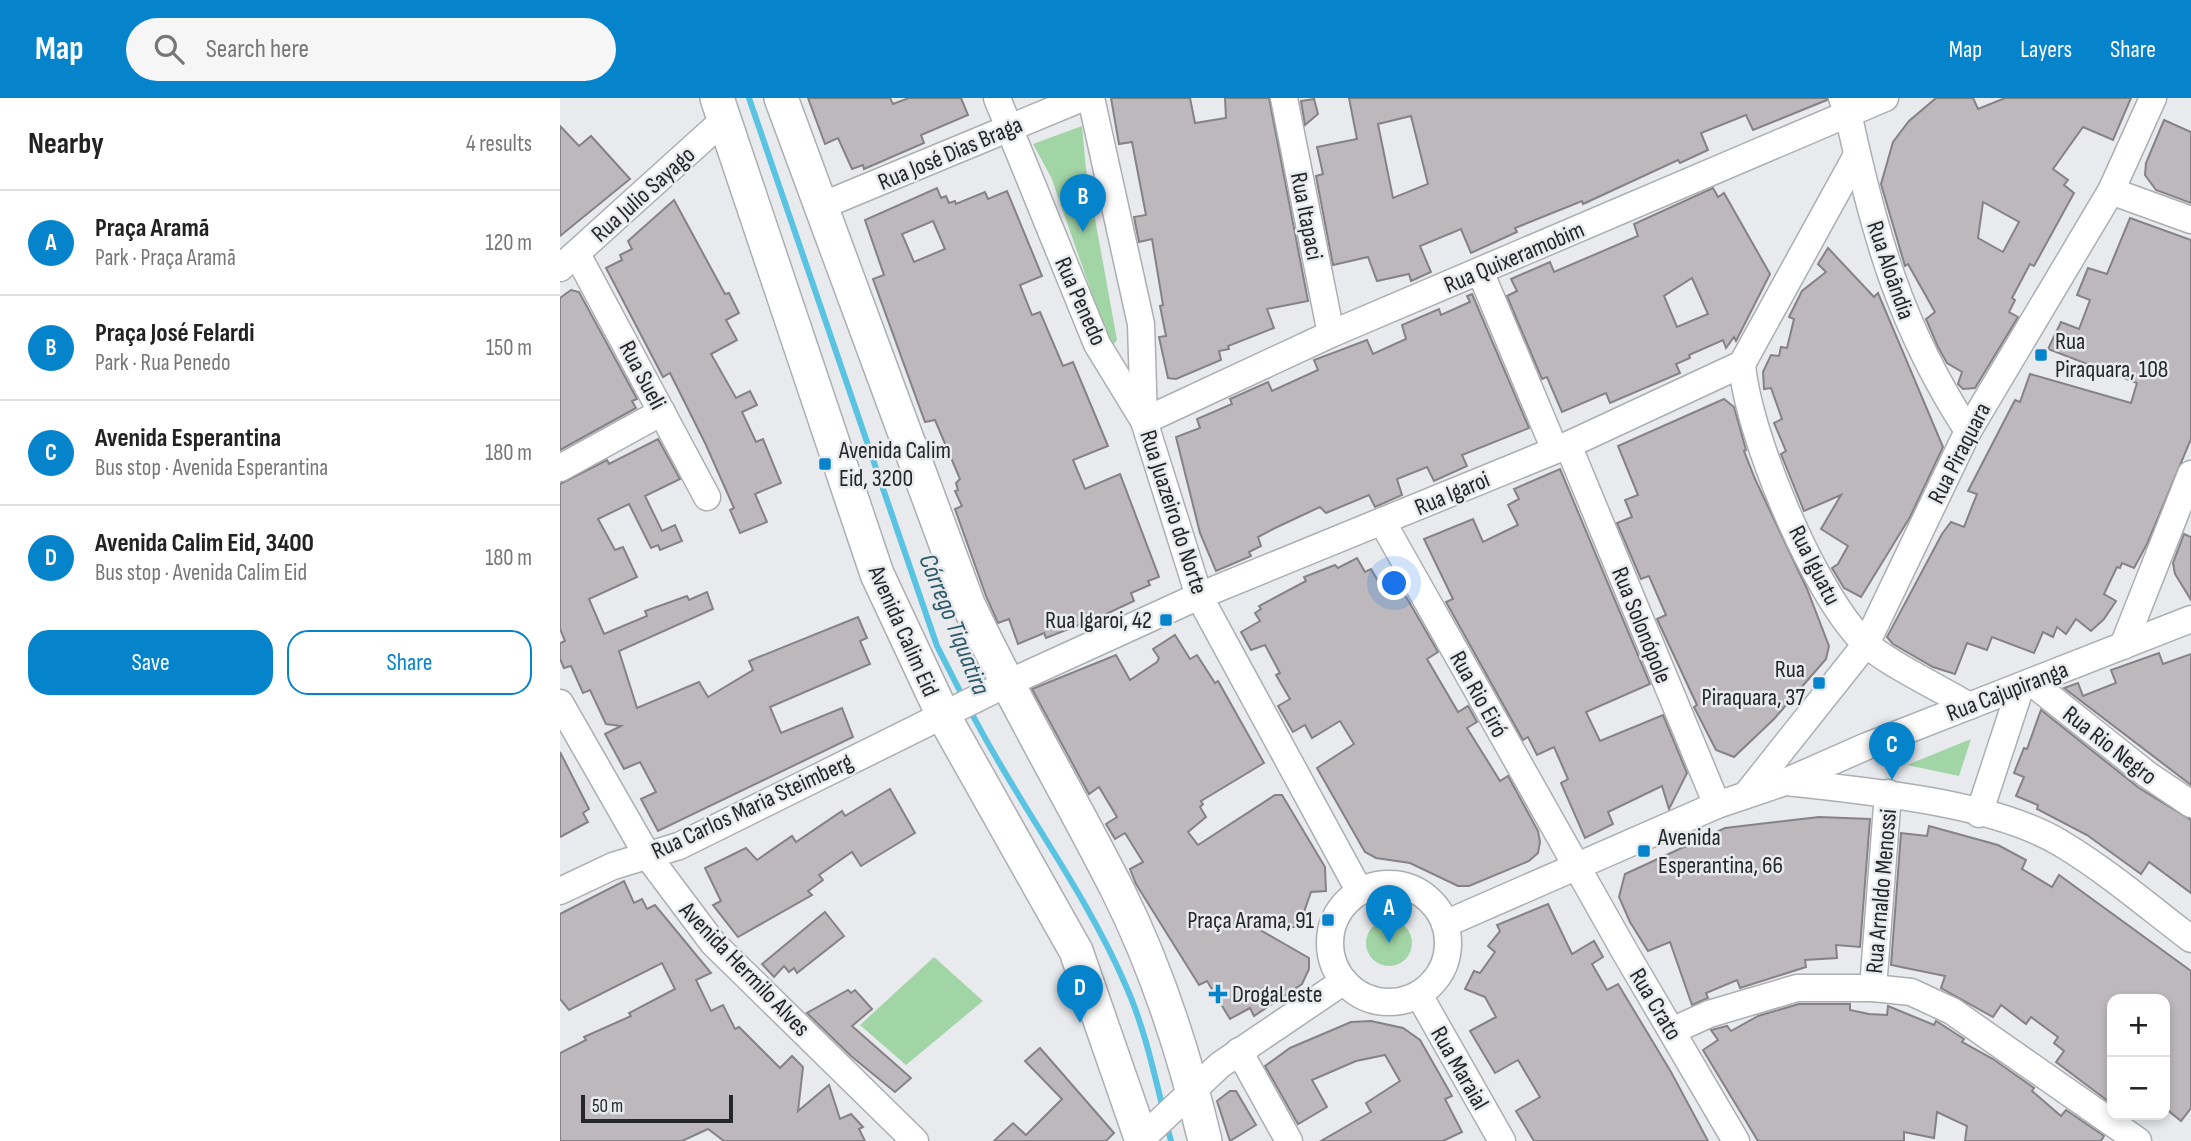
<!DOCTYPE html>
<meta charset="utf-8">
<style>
:root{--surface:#fff;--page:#f6f6f6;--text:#222;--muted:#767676;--line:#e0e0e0;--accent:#0583cb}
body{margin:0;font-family:"Sofia Sans Condensed",sans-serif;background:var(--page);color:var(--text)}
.controls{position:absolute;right:21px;bottom:21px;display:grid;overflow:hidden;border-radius:14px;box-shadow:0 4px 10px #0003}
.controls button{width:63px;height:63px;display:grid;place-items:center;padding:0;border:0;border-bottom:2px solid var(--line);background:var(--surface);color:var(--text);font:35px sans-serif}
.scale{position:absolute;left:21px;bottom:18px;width:152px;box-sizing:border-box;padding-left:7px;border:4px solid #252627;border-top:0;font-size:19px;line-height:24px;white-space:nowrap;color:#252627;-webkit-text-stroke:5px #e8eaee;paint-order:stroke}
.you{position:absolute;left:835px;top:486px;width:24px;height:24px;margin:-18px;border:5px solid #fff;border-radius:50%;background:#1a73e8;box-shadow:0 0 0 10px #1a73e833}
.badge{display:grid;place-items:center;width:46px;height:46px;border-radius:50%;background:var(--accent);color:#fff;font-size:23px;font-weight:700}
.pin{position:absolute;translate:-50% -58px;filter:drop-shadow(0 2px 4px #0008)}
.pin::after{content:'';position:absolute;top:37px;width:24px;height:21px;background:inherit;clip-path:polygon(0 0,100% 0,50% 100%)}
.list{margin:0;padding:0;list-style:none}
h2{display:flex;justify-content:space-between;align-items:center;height:91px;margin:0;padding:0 28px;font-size:30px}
h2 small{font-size:23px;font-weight:400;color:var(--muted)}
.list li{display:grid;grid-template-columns:46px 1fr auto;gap:21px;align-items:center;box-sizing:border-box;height:105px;padding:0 28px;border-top:2px solid var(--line)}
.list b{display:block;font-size:26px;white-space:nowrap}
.list p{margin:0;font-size:23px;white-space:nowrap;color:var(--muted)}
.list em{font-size:23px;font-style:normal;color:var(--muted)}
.actions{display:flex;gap:14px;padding:21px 28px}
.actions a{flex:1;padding:16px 0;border:2px solid var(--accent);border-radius:21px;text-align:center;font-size:24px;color:var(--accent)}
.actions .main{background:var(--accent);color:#fff}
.icon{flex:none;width:38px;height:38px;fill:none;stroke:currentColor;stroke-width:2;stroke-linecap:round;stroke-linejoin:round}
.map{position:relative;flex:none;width:1631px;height:1043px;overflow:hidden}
header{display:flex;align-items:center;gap:42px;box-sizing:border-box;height:98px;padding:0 35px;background:var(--accent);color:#fff}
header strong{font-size:33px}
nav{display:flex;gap:38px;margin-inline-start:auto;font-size:24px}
.search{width:490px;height:63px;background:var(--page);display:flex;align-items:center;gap:18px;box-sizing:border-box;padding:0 24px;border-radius:38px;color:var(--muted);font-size:26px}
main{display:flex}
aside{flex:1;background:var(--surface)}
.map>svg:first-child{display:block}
.green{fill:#a2d5a6}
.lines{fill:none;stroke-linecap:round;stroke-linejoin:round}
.stream{stroke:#59c3e1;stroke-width:6}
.building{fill:#bcb8bb;stroke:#858285;stroke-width:2;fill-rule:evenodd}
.minor-casing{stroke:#acaeb2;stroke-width:29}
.major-casing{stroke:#acaeb2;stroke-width:36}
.minor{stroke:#fff;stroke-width:26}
.major{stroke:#fff;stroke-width:33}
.poi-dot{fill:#0583cb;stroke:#e8eaee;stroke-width:2.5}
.labels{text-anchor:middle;stroke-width:5;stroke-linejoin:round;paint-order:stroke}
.street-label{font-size:24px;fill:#252627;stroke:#e8eaee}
.poi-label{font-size:24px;fill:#252627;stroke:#e8eaee;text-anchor:start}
.water-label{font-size:26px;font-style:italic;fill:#2d5a68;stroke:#e8eaee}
</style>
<header>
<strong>Map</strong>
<div class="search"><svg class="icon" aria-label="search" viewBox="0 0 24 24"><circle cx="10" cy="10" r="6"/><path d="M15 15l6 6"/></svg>Search here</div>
<nav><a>Map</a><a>Layers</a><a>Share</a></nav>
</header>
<main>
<aside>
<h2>Nearby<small>4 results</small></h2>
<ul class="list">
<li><span class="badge">A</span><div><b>Praça Aramã</b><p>Park · Praça Aramã</p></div><em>120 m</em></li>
<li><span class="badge">B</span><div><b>Praça José Felardi</b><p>Park · Rua Penedo</p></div><em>150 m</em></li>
<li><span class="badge">C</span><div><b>Avenida Esperantina</b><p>Bus stop · Avenida Esperantina</p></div><em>180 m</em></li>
<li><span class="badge">D</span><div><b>Avenida Calim Eid, 3400</b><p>Bus stop · Avenida Calim Eid</p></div><em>180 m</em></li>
</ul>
<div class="actions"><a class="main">Save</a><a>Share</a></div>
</aside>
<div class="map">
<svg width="1631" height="1043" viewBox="0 0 1631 1043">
<rect width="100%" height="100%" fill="#e8eaee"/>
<g class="green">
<polygon points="522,28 526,71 557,242 551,250 491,79 473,46"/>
<polygon points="1411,641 1399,678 1347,667"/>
<circle cx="829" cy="845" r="23"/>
<polygon points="374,859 423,903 346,967 300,927"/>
</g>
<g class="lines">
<g class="stream">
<polyline points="189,0 377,548 404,601"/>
<path d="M409,610c48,95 115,180 157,278 17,38 27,82 37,123"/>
<polyline points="607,1028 611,1043"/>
</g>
</g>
<g class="building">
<polygon points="248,0 330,0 333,6 349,0 401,0 408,17 361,37 364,45 304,71 303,67 292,71 278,40 265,46"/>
<polygon points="551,0 630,0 635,25 666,20 665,0 709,0 748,203 707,211 714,230 668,248 669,251 659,253 661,262 616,281 608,280 599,239 606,238 600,208 603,207 592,141 579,144 574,119 586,117 572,44 559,46"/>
<path d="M789,0h478v2l-74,30 -7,-15 -45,18 7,17 -28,13 -2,-3 -95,44 -1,-3 -67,27 2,4 -46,21 -10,-24 -41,17 11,26 -20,9 -2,-7 -32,7 -9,-24 -35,8 -17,-89 7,-2 -6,-27 40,-8zM851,18l17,68 -35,14 -15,-74z"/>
<path d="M1376,0h37l5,11 27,-11h126l-18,42 -30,-13 -30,42 15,11 -4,5 10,8 -40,73 -4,-2 -18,34 3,2 -6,12 9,5 -43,71 -12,1 -5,-5 4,-12 -15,-9 -9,-16 -12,-28 9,-7 -27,-48 -3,2 -24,-82 12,-42 16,-21zM1423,104l36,20 -16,30 -25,-14z"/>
<polygon points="754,1 758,16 745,27 741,3"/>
<polygon points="1604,22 1631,34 1631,105 1596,92 1585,77 1586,65"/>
<polygon points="0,28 19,48 31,38 70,81 0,138"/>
<path d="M377,90l4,10 5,-2 3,7 6,-2 1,3 29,-12 3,7 19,-8 35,85 -22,9 12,30 8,-3 23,54 10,-4 35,84 -35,14 12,29 35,-15 39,103 -11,4 2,4 -19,8 3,8 -30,14 -58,23 -2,-5 -26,11 -9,-25 -11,4 -12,-27 -31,-87 7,-3 -7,-15 3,-1 -2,-7 4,-4 -25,-59 -10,2 -52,-143 11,-4 -19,-55zM373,123l12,28 -31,13 -12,-28z"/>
<path d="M1153,90l5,9 6,-4 46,81 -34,67 -2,-4 -8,11 -3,-8 -34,15 1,3 -14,6 4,9 -70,30 -4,-10 -44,19 -15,-35 -5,2 -35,-83 10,-5 -6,-12 39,-17 4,10 84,-36 -4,-12zM1132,180l16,36 -31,13 -13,-31z"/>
<polygon points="114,102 165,196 169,195 179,215 166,222 177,242 151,256 176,300 190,293 197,307 182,314 196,344 203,341 221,385 195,396 207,424 180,435 170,412 174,410 146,347 110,275 103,279 46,170 62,162 60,157 72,151 68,143"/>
<polygon points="1570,120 1631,142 1631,341 1587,446 1574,470 1562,465 1560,470 1557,469 1544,496 1556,503 1544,521 1531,533 1516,521 1506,536 1497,529 1493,539 1483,534 1474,555 1432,539 1427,552 1407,545 1395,576 1373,569 1333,546 1327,539 1382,436 1391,424 1404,429 1417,396 1408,393 1455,302 1460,304 1470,276 1571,305 1577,285 1488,251 1501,224 1519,231 1530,202 1517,197 1528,170 1547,176"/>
<polygon points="1268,150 1314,199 1318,195 1383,349 1350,419 1301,499 1284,490 1272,470 1278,466 1288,448 1261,431 1281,397 1244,413 1221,356 1226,353 1214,325 1222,321 1211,290 1204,291 1203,274 1211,257 1219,258 1221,249 1227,250 1234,221 1229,219 1242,193 1266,174 1258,166"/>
<polygon points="11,192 19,194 77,301 72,303 76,310 0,352 0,200"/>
<polygon points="912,196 969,330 902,357 907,368 874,383 867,369 837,381 842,397 815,409 809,397 766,415 760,409 715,430 698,439 701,448 689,454 691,458 656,473 640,435 616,339 640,330 637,321 672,306 670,301 708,284 712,293 758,272 754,262 807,242 813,256 846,241 842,227 879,211 881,217 910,204 907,198"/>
<polygon points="1164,301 1174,309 1186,352 1184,353 1195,381 1247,491 1269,548 1266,561 1214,621 1174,659 1156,652 1134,609 1137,607 1097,521 1106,517 1089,478 1081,481 1057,425 1072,419 1065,402 1078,397 1058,348"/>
<polygon points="98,341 120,381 85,398 102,433 115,427 122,443 100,452 98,447 91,450 69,406 38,421 55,452 63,449 77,479 29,501 44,536 87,518 85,513 127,498 129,502 147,494 153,511 59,553 77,610 139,584 148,599 193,572 189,563 298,519 307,540 300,543 310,566 210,609 221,635 282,610 293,639 98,733 81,701 96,694 80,664 64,671 45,636 61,628 46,626 30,592 23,595 11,568 4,570 0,561 0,545 5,543 0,531 0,386 47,362 49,366"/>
<polygon points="1000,371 1090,586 1026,614 1040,643 1103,617 1127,675 1109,711 1102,688 1048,714 1053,726 1025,740 1001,685 1008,681 994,649 977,657 968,639 963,642 886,504 893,501 864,441 913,421 923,444 958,427 948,407 959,401 954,391"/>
<polygon points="1624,436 1631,439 1631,502 1615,476 1613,465"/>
<polygon points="797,460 805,474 811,471 818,483 831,476 848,502 878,554 867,561 898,614 908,608 917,624 907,630 940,683 948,678 978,733 980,744 978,755 969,763 909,788 898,788 850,765 816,760 805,754 757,670 794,646 780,623 752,640 745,627 733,634 718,608 730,601 716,577 720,575 705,547 691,552 681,534 700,523 695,515 701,511 699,508 746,483 744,479 775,467 778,470"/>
<polygon points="615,537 630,561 637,557 655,585 658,583 704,665 641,703 643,706 640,709 646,719 628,734 638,747 715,697 722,697 765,769 766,793 751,794 744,814 745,829 695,829 749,860 749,871 742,886 694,918 690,910 670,921 647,883 639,887 576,786 570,771 583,764 565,735 555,741 546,726 557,719 539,689 529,696 472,591 556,557 570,582 597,564 599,560 593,551"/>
<polygon points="1599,555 1603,566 1631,556 1631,687 1504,590 1518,585 1523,598 1556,585 1551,572"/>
<polygon points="1481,612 1579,690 1631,722 1631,795 1589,764 1581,776 1527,737 1477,711 1478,707 1456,698 1464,679 1454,675 1464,650 1467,651"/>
<polygon points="0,654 29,711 23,715 28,724 0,739"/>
<polygon points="330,691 355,735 301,768 292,754 259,777 263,782 248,793 252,797 178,839 153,807 161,803 145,770 186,750 197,762 232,738 236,744 282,713 285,718"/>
<polygon points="1259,719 1310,721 1300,849 1276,847 1277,860 1245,862 1246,869 1180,890 1177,882 1146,895 1148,900 1132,907 1110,844 1088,853 1070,824 1059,799 1065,776 1165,730"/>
<polygon points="1369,728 1438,747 1466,762 1462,771 1492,789 1499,777 1631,873 1631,1010 1621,1023 1605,1010 1605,901 1552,901 1552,1006 1496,964 1504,953 1494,945 1498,939 1471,919 1466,926 1441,907 1433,919 1381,890 1385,878 1331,867 1341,735 1367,738"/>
<polygon points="64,783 74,805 82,801 87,811 95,807 151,875 136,882 151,913 163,907 175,931 179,929 220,970 232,958 243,969 238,1013 269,987 280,1021 291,1016 303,1029 299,1031 305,1043 164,1043 148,1031 122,1043 0,1043 0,955 26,942 24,939 71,918 69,915 115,891 102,865 9,912 0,901 0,816"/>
<polygon points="988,806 1012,856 1034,843 1043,859 1032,866 1047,892 1058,886 1111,974 1148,1043 974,1043 956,1013 980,999 958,962 935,975 910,933 936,919 925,899 905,891 914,873 920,875 935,854 928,848 940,833 937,827"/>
<polygon points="265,814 284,838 237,875 234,870 229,874 224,868 214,879 202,866"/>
<polygon points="288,892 291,895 295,892 312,911 292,928 351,980 335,994 291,958 247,915"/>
<polygon points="1239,906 1290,906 1290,912 1309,916 1327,917 1328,908 1374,927 1376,923 1404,941 1402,944 1433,961 1474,990 1472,993 1501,1018 1506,1012 1544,1038 1541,1043 1405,1043 1407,1028 1377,1014 1374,1040 1344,1034 1344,1043 1198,1043 1143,952 1158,942 1151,932 1167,928 1171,933 1198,918"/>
<polygon points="811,923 843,930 860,942 892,998 885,1001 902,1034 883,1043 761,1043 811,1014 806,1005 840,983 825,957 796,963 752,982 767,1009 738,1026 705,968 730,950 791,924"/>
<polygon points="480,950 554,1035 546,1043 434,1043 453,1025 466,1037 502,1001 465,963"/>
<polygon points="670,993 676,993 696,1027 670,1043 657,1003"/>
</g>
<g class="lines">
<defs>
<g id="minor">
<polyline points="437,0 537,246 584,323 771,236 1325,0"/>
<polyline points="531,0 581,226 584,323 639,498 800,794"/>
<polyline points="724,0 771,236"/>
<path d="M1282,0l6,15c26,120 52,214 120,318"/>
<polyline points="1551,93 1631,122"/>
<polyline points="259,109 522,0"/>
<polyline points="17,156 147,399"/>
<polyline points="0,170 165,21"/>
<polyline points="920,173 995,352"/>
<path d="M1182,266c6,71 71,227 121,277 21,21 79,48 106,65"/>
<polyline points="1008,347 1157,707"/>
<polyline points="0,370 102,314"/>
<polyline points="823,425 1065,854 1176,1043"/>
<polyline points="1563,548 1631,376"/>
<polyline points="1471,584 1588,677 1631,706"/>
<polyline points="0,605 87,757 153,845 355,1043"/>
<path d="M1227,684c79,9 207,20 275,62 45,27 87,63 129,95"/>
<polyline points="1186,697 1306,546 1408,333 1551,93 1593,0"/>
<polyline points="1419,716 1461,588"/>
<circle cx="829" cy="845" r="59"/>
<polyline points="0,793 53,768 119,748 446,586 639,498 1008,347 1182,266 1297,57"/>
<polyline points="885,826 1157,707 1225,684 1307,648 1631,521"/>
<polyline points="1313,890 1328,695"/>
<polyline points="859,897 942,1043"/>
<polyline points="1112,933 1149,916 1237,890 1313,890 1351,894 1392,913 1578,1043"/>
<polyline points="679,953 729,1043"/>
<polyline points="579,1043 660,967 784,883"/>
</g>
<g id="major">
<polyline points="157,0 317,476 383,617 516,853 582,1043"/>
<path d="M221,0l187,506c46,98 101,190 150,287 39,78 67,165 87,250"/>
</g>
</defs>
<use href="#minor" class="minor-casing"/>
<use href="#major" class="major-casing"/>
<use href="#minor" class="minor"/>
<use href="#major" class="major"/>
</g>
<g class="poi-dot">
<rect x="1474" y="250" width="14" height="14" rx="3.5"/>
<rect x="258" y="359" width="14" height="14" rx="3.5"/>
<rect x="599" y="515" width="14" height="14" rx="3.5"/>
<rect x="1252" y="578" width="14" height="14" rx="3.5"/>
<rect x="1077" y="746" width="14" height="14" rx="3.5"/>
<rect x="761" y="815" width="14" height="14" rx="3.5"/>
<path d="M654.5 885.5h7v7h7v7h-7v7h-7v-7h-7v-7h7z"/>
</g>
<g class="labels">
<g class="street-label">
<text transform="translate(390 55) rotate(-23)" y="8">Rua José Dias Braga</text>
<text transform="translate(83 96) rotate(-42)" y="8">Rua Julio Sayago</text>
<text transform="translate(747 118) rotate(79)" y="8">Rua Itapaci</text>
<text transform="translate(954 159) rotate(-23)" y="8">Rua Quixeramobim</text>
<text transform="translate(1331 172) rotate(71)" y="8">Rua Aloândia</text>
<text transform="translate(521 203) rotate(66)" y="8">Rua Penedo</text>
<text transform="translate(83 277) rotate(62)" y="8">Rua Sueli</text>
<text transform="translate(1399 355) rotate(-63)" y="8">Rua Piraquara</text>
<text transform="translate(892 395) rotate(-23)" y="8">Rua Igaroi</text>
<text transform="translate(614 414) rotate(72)" y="8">Rua Juazeiro do Norte</text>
<text transform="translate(1255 467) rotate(63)" y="8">Rua Iguatu</text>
<text transform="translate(1082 527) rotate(68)" y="8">Rua Solonópole</text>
<text transform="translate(344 533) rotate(66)" y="8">Avenida Calim Eid</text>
<text transform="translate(1447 593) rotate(-21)" y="8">Rua Cajupiranga</text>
<text transform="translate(919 596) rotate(61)" y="8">Rua Rio Eiró</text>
<text transform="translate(1550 647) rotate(38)" y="8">Rua Rio Negro</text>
<text transform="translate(192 708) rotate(-25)" y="8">Rua Carlos Maria Steimberg</text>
<text transform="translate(1321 793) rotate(-85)" y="8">Rua Arnaldo Menossi</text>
<text transform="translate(185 871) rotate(46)" y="8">Avenida Hermilo Alves</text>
<text transform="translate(1096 906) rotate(59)" y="8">Rua Crato</text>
<text transform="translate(900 970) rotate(60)" y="8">Rua Maraial</text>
</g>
<g class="poi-label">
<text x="1495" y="251">Rua<tspan x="1495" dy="28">Piraquara, 108</tspan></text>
<text x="279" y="360">Avenida Calim<tspan x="279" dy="28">Eid, 3200</tspan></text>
<text x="592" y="530" text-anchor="end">Rua Igaroi, 42</text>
<text x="1245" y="579" text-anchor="end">Rua<tspan x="1245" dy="28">Piraquara, 37</tspan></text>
<text x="1098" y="747">Avenida<tspan x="1098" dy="28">Esperantina, 66</tspan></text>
<text x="754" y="830" text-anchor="end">Praça Arama, 91</text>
<text x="672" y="904">DrogaLeste</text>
</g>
<g class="water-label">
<text transform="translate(395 526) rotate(68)" y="9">Córrego Tiquatira</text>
</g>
</g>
</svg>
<div class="controls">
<button>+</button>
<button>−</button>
</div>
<div class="scale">50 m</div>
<div class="you"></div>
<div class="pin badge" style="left:829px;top:845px">A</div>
<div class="pin badge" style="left:523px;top:134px">B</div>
<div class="pin badge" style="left:1332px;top:682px">C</div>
<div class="pin badge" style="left:520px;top:925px">D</div>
</div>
</main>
